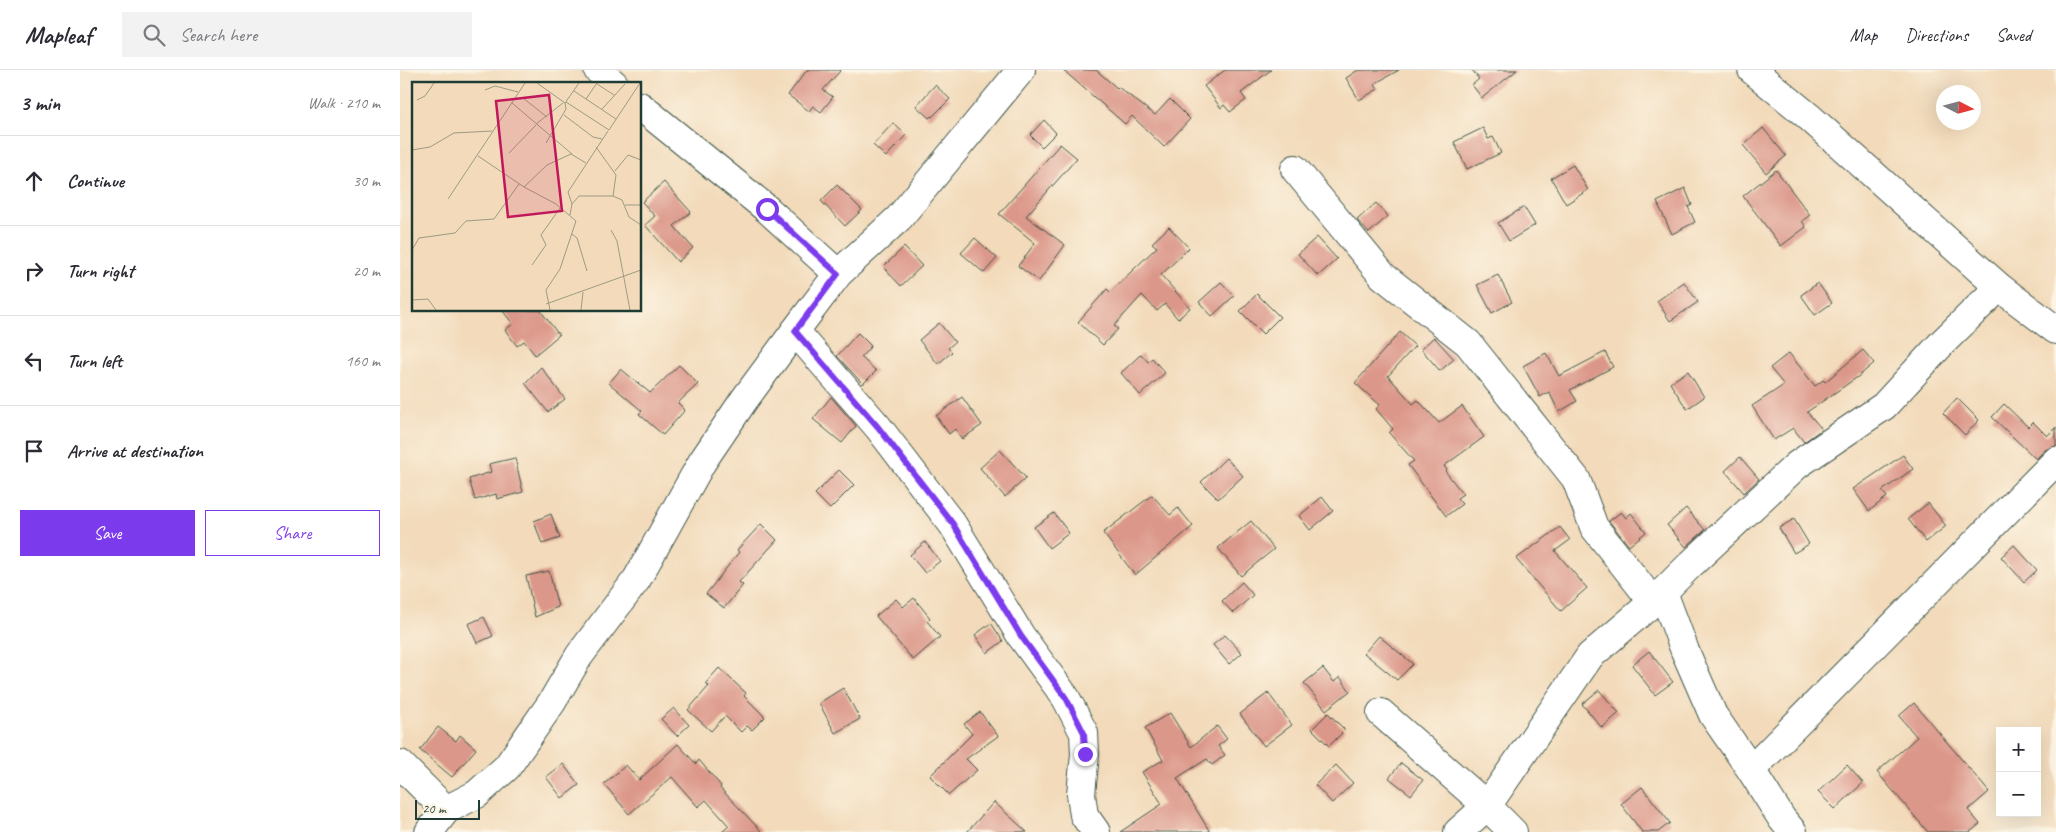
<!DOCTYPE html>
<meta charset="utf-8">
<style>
:root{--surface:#fff;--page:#f2f2f3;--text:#2b2b33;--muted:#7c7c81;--line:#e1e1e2;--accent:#7c3aed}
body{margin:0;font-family:Caveat,sans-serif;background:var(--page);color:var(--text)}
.controls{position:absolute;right:15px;bottom:15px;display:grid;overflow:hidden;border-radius:0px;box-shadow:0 5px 20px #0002}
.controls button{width:45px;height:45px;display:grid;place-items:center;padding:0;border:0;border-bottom:1px solid var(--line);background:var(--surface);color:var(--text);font:25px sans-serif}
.compass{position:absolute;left:1536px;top:15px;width:45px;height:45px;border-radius:50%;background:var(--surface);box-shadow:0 5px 20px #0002;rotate:96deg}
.scale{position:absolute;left:15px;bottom:12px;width:65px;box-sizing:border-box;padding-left:5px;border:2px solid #1f3d34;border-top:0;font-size:14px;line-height:18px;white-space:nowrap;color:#1f3d34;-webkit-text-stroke:4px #fcf5e5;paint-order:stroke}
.stop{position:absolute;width:15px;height:15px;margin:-11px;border:4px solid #7c3aed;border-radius:50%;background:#fff}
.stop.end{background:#7c3aed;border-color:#fff;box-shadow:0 1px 5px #0008}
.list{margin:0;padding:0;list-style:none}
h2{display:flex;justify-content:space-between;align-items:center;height:65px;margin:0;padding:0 20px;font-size:21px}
h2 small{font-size:16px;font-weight:400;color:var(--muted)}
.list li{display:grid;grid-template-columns:32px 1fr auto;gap:15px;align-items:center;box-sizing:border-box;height:90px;padding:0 20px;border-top:1px solid var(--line)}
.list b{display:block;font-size:19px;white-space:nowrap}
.list em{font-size:16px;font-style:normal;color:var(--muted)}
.actions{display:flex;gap:10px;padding:15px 20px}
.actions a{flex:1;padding:11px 0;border:1px solid var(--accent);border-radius:0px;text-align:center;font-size:18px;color:var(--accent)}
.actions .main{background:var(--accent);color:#fff}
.icon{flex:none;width:28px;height:28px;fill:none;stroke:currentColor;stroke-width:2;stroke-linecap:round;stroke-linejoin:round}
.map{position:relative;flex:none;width:1656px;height:762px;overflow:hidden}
header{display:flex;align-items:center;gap:30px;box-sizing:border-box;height:70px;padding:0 25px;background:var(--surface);border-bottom:1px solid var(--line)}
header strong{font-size:24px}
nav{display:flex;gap:28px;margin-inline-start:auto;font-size:18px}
.search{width:350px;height:45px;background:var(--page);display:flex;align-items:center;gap:12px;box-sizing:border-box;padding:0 18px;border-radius:0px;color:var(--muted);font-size:19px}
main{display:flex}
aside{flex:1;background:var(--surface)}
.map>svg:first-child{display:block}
.building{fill:#db9789}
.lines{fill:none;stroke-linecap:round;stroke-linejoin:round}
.minor-casing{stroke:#3f5548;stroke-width:30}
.minor{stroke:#fff;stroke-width:28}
.route{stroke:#7c3aed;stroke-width:6}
.inset-road{fill:none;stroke:#9e9b84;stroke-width:1}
.view{fill:#c2185b;fill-opacity:0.15;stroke:#c2185b;stroke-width:2.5}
.inset-edge{fill:none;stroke:#1f3d34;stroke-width:2.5}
</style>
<header>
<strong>Mapleaf</strong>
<div class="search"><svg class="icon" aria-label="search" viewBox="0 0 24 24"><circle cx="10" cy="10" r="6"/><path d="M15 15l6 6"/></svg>Search here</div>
<nav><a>Map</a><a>Directions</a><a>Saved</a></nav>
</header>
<main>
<aside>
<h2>3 min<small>Walk · 210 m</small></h2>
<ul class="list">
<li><svg class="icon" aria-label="ahead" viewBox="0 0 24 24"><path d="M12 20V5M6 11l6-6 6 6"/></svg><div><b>Continue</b></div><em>30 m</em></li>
<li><svg class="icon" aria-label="right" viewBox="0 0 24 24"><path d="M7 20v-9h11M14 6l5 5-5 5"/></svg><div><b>Turn right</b></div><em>20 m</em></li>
<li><svg class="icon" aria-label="left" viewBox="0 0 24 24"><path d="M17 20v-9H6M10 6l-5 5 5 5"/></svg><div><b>Turn left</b></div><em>160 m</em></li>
<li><svg class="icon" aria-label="arrive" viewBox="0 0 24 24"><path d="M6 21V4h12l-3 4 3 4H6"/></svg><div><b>Arrive at destination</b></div></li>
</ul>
<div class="actions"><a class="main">Save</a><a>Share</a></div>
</aside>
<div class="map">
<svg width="1656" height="762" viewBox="0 0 1656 762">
<rect width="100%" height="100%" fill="#fcf5e5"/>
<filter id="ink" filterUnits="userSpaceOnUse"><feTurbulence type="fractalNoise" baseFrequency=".02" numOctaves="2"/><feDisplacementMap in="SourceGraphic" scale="10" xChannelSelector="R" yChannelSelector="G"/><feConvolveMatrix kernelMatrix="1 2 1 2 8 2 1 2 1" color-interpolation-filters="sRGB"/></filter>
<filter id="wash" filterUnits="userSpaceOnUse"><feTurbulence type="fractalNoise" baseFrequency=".0096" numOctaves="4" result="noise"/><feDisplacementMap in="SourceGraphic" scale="20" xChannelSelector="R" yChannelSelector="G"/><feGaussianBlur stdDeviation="1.12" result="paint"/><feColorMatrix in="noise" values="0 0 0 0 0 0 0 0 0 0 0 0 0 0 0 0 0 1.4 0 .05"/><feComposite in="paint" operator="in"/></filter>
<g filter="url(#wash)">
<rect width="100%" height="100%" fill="#f2daba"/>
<g id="blocks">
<g class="building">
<polygon points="407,0 441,0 423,20 433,27 421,42 413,36 409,41 388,25"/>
<polygon points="663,0 696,0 717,18 718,17 755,45 770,29 790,49 764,77 732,46 725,54"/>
<polygon points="825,0 871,0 841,23 846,30 830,42 824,35 821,38 804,16"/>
<polygon points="958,0 999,0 974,14 978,19 959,30 946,8"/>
<polygon points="1072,0 1117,0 1082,28 1072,15 1079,9"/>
<polygon points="535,15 550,29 532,47 531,46 529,48 516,36"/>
<polygon points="644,50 656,63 642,77 630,65"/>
<polygon points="493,53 506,65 486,87 473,75"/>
<polygon points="1083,58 1088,69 1093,67 1101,83 1067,99 1054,72"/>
<polygon points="1363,58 1386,86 1366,103 1343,75"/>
<polygon points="660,74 677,88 626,146 665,175 639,211 618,196 635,173 599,144"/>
<polygon points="1173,95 1188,120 1166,134 1151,108"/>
<polygon points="1376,100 1410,145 1402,151 1406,157 1381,176 1343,126"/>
<polygon points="264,112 291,142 274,156 293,178 278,192 245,155 255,146 242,132"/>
<polygon points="437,115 462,140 445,156 421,131"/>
<polygon points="1285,118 1292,135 1288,137 1295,152 1272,164 1257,132"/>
<polygon points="976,133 988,146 969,163 957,150"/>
<polygon points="1124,137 1135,155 1109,171 1098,153"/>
<polygon points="769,157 789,178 761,205 790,238 778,249 765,234 757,241 742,225 714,256 718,259 703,275 678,252 707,219 710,222 757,177 752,173"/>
<polygon points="917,167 937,189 918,206 898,184"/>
<polygon points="575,168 597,188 584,203 561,183"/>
<polygon points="504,177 522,196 501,216 483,197"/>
<polygon points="1098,205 1112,232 1092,243 1077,215"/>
<polygon points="821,212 834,226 812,246 799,232"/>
<polygon points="1284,212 1298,232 1270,251 1257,231"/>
<polygon points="1418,213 1432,233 1415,245 1401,225"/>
<polygon points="857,224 880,247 863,264 840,241"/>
<polygon points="102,240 140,240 159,265 135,285 124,271 117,276 105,260 113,254"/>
<polygon points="539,253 555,272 548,278 552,282 538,294 519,270"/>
<polygon points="1000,262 1015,276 988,306 1013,334 1018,330 1039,353 1062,336 1084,367 1044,396 1047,400 1045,401 1063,424 1057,428 1062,434 1046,446 1008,395 1014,391 989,363 993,359 976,339 980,335 955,313"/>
<polygon points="458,263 471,276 461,287 476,301 463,314 437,286"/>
<polygon points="1034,267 1054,289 1040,301 1021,279"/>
<polygon points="1463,280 1474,293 1459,306 1407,342 1422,359 1404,372 1393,358 1374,370 1352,336 1384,315 1370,298 1389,283 1415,316 1423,310 1425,312"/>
<polygon points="1205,282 1213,297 1170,320 1177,331 1159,342 1149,322 1140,327 1123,296 1146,283 1159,306"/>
<polygon points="741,284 748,292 752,288 765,303 740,325 721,303"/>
<polygon points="279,295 298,314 278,333 285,340 263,365 239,344 242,341 209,313 221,299 250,323"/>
<polygon points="141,297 165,329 148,342 125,313"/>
<polygon points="1288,301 1304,327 1287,339 1270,313"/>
<polygon points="431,327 456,356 442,373 413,349"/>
<polygon points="562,327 582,355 562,369 555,359 549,364 536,346"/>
<polygon points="1557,328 1579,350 1565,365 1543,343"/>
<polygon points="1604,334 1628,357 1633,352 1647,366 1656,357 1656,376 1645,380 1636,389 1592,347"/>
<polygon points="600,380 626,408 605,427 580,398"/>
<polygon points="1503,385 1513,399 1482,421 1487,427 1469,441 1453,419"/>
<polygon points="1340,387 1359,409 1344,423 1325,401"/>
<polygon points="115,388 123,422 97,429 96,424 75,430 69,409 91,402 89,394"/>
<polygon points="826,388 843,406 818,429 801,412"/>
<polygon points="439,400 454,415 430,439 415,424"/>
<polygon points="752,425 770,445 778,438 793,456 735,505 703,463"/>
<polygon points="922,427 933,441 910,460 899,446"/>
<polygon points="1528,433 1546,456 1526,472 1508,449"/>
<polygon points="1286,438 1305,460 1286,477 1267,455"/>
<polygon points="1221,442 1226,448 1231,443 1246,462 1229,476 1209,451"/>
<polygon points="654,443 669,463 649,478 634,457"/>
<polygon points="151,444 160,468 142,474 134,451"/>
<polygon points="1394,449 1409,474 1394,483 1379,458"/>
<polygon points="851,451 874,479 841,506 818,478"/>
<polygon points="361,454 377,470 339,512 343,515 324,538 306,524 339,482 337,480"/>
<polygon points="1160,457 1170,470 1155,481 1187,518 1161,541 1116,489"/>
<polygon points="525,472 540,491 525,503 510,485"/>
<polygon points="1614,475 1637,500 1624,512 1601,487"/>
<polygon points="149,501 158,537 135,547 126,506"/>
<polygon points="842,512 853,525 833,543 822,531"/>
<polygon points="514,528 530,548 527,551 540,567 513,590 476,546 496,529 503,537"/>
<polygon points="84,547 93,566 77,573 68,554"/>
<polygon points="591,553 603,571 587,583 575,565"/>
<polygon points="825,565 842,583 829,594 813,575"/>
<polygon points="979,566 1013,594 997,610 964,583"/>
<polygon points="1249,581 1273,612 1255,625 1232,595"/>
<polygon points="319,598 346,623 344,626 365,647 352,660 347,656 341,662 325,646 311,661 288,640 309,616 306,613"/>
<polygon points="923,598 934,612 940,607 950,621 926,640 904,613"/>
<polygon points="443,618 460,649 435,663 419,633"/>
<polygon points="1199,620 1219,643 1202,658 1182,634"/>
<polygon points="868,623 892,655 864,676 840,644"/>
<polygon points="1514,633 1589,722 1568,740 1580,754 1570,762 1528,762 1477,702 1517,667 1499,646"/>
<polygon points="274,638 289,655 277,666 261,649"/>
<polygon points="580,642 598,666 566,689 577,700 549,725 530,706 572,664 564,654"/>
<polygon points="770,643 791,677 817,656 827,669 818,676 825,685 812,695 807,689 777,708 810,762 720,762 762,734 742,702 763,690 745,658"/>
<polygon points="928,643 945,660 929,676 912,659"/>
<polygon points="38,657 56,671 60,665 76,679 52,707 20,680"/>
<polygon points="278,674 296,694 299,690 321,716 320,718 362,762 322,762 329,756 306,730 298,737 272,707 229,744 204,714 226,695 239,710"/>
<polygon points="1001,693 1023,710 1011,725 989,708"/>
<polygon points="163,694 179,715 162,728 146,707"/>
<polygon points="936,695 953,713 932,733 915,715"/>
<polygon points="1447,695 1463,713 1435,739 1418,722"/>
<polygon points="1242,717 1270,753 1258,762 1242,762 1221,734"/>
<polygon points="594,732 627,762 567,762"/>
</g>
</g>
</g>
<g filter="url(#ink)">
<use href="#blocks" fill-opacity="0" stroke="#3f5548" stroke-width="1"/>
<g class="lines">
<defs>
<g id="minor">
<polyline points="198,0 214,14"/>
<polyline points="1352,0 1408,46 1599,217 1656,260"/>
<polyline points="240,36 367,139 438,204"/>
<polyline points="895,99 983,206 1068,273 1176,409 1194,457 1253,532"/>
<polyline points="395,261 478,357 553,455 621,566 666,628 684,663 685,684 681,724 684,745 696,762"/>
<polyline points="1263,522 1285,581 1313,645 1351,700 1382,749 1393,762"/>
<polyline points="981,643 1087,736 1113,762"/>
<polyline points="0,694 46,740"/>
<polyline points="1351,700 1656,391"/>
<polyline points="29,762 46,740 77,724 107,697 152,632 179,586 237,509 302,392 344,330 395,261 438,204 499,148 621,0"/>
<polyline points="1058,762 1087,736 1190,586 1253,532 1289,496 1397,395 1484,336 1543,272 1599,217"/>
</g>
</defs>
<use href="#minor" class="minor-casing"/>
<use href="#minor" class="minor"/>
</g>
</g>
<g class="lines" filter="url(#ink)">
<polyline class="route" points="367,139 438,204 395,261 478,357 553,454 621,566 666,628 684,663 685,684"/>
</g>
<g transform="translate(12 12)">
<rect width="229" height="229" fill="#f2daba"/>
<path class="inset-road" d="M125,1l28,20 1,6 -20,34M185,2l17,11M73,8l10,-4 23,6M162,9l42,28M111,16l24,19M174,17l11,-16M5,18l8,-4 9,-13M154,20l43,28 31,-47M100,21l60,51M153,21l14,-20M190,27l23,-25M152,33l29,22 9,2M124,42l27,-21M184,65l20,28 -3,21 9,4 7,17 12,8M0,68l18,-3 24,-14 38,-2M97,71l27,-28M66,74l46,31 32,17 20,17 -16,48 -14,21 4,20M203,89l13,-16 13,5M112,105l23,-22 24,-11 15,9M36,117l77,-116M160,122l-4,-12 40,-61M213,123h16M158,133l2,-11 7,-8h34M199,148l6,11 13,69M160,152l5,4 10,33M0,168l7,-12 36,-5 11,-12 28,-2 25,-35M120,183l14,-20 -5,-10 19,-27M0,218l16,-1 8,11M134,222l95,-34M169,228l2,-18"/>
<path class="view" d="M137,13l13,116 -54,6 -12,-116z"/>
<rect width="229" height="229" class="inset-edge"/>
</g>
</svg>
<div class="controls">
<button>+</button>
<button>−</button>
</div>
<svg class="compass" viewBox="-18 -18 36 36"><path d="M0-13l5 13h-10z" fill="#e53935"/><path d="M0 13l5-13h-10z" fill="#7c7c81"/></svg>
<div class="scale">20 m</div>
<div class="stop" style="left:367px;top:139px"></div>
<div class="stop end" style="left:685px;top:684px"></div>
</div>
</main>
